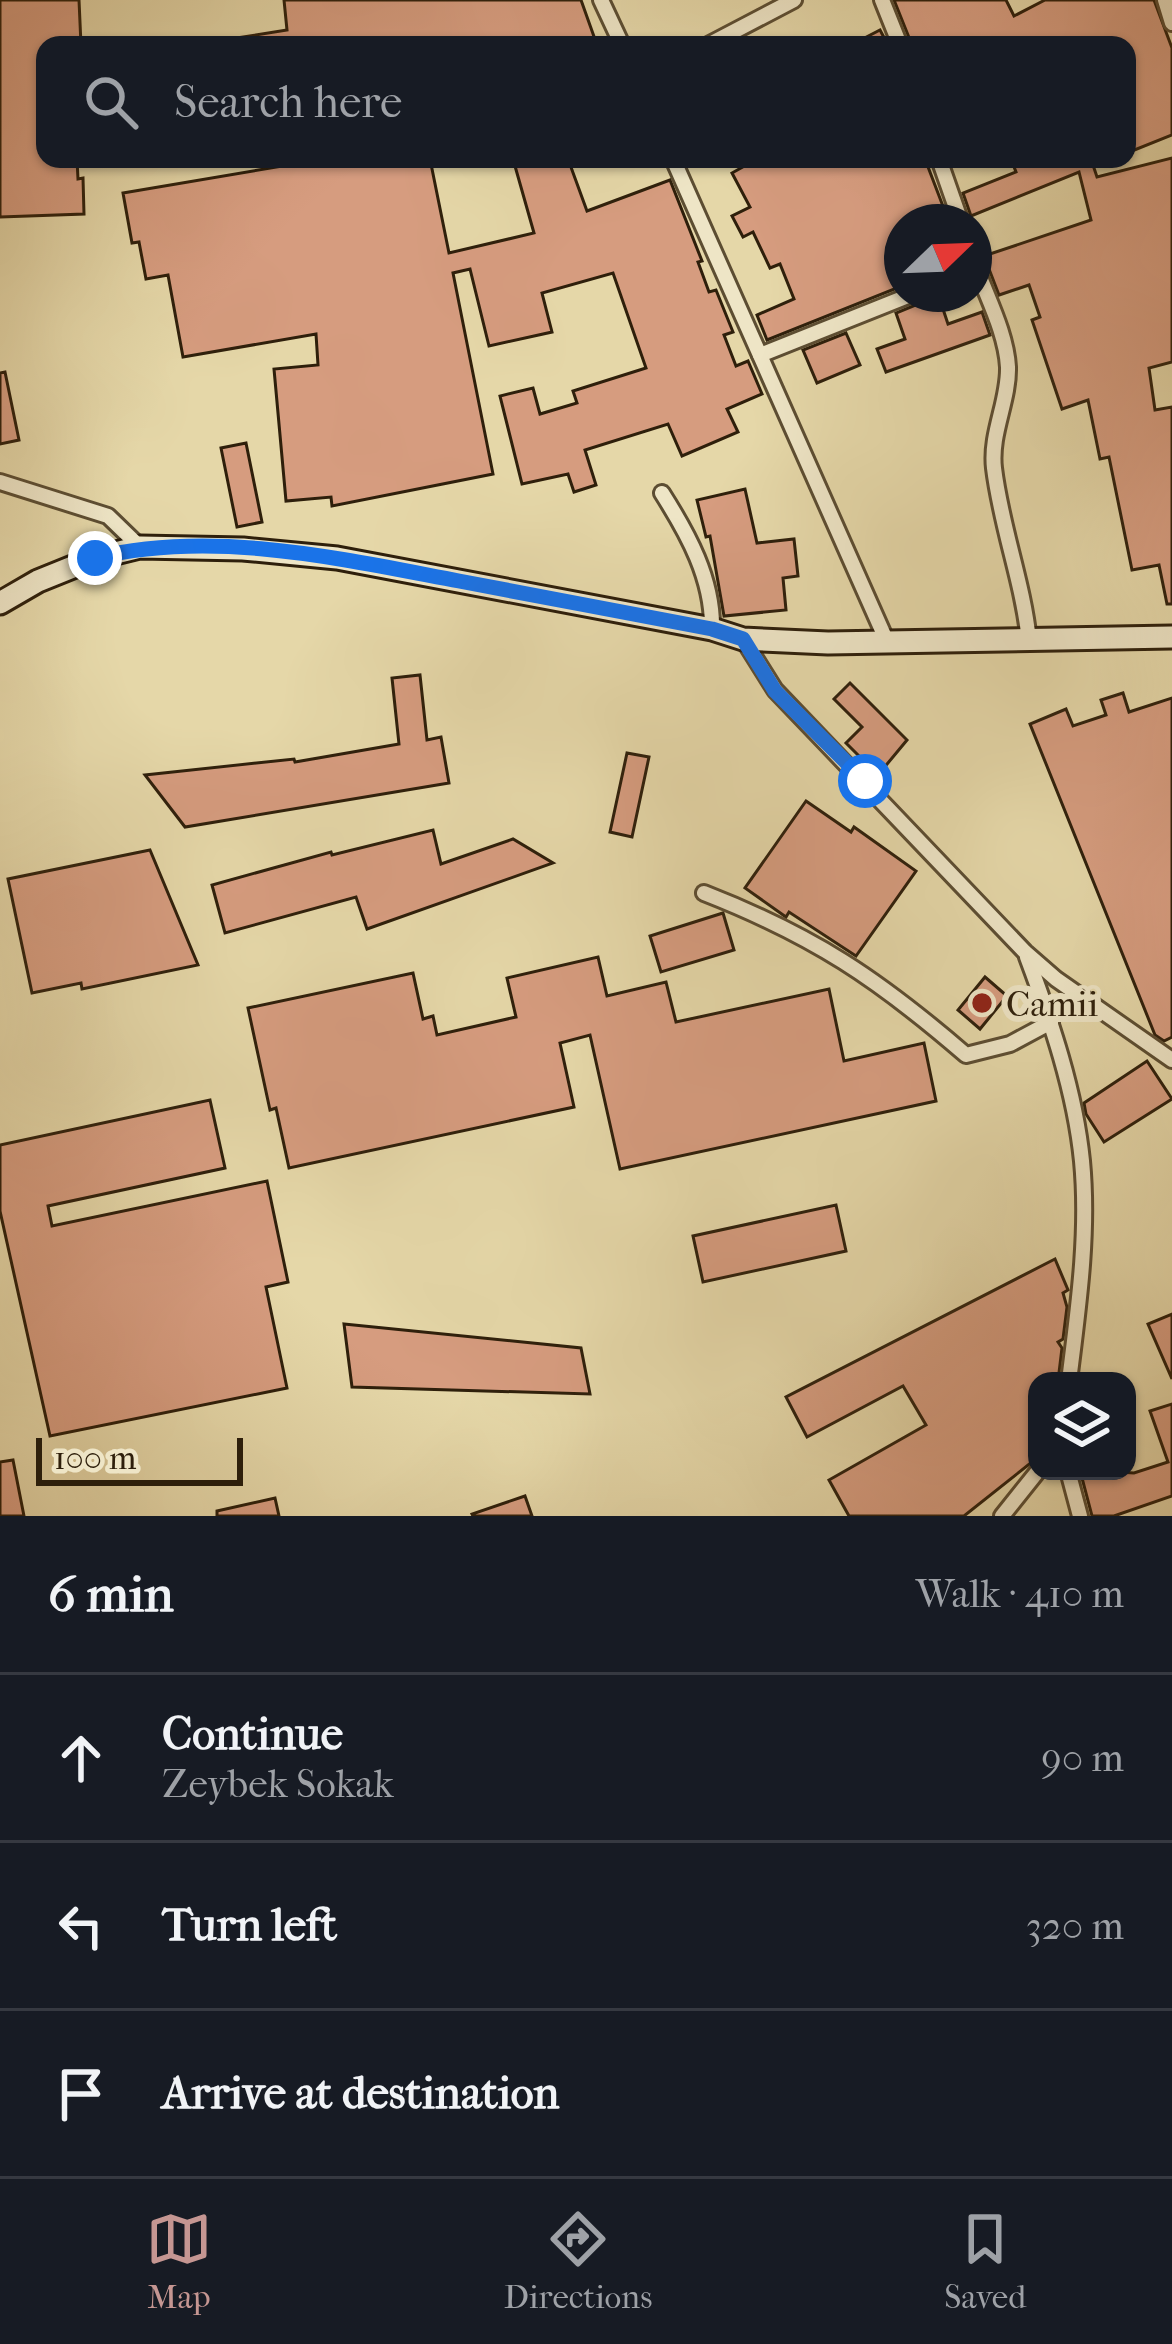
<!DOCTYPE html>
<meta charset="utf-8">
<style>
:root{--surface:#171b24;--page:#20242c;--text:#f1f3f6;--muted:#9ea1a6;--line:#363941;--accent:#c59692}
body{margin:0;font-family:"IM FELL French Canon",serif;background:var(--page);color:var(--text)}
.controls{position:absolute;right:36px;bottom:36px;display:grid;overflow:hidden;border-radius:24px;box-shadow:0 3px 9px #0004}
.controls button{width:108px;height:108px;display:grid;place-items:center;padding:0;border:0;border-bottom:3px solid var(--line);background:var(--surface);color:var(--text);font:60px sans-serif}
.compass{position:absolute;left:884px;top:204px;width:108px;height:108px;border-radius:50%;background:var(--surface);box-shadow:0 3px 9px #0004;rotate:67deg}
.scale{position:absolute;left:36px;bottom:30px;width:207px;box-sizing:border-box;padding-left:12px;border:6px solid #2e1f0b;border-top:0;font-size:33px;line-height:42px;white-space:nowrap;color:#2e1f0b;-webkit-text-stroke:9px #eee5c6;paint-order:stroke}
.stop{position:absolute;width:36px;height:36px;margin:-27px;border:9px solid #1a73e8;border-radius:50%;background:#fff}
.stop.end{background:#1a73e8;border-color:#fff;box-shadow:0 3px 12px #0008}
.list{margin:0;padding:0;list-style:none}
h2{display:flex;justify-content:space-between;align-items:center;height:156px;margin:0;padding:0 48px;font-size:51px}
h2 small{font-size:39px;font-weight:400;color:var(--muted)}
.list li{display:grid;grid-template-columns:78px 1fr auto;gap:36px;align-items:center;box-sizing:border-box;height:168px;padding:0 48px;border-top:3px solid var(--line)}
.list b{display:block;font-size:45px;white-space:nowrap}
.list p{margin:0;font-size:39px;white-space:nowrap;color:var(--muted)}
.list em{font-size:39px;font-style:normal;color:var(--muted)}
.icon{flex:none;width:66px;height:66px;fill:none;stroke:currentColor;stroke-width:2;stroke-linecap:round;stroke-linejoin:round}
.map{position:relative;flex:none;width:1172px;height:1516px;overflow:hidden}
.search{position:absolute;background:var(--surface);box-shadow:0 3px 9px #0004;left:36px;right:36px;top:36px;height:132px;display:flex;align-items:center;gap:30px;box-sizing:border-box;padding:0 42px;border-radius:24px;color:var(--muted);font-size:45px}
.sheet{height:660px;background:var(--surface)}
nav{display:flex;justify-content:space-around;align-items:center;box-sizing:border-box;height:168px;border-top:3px solid var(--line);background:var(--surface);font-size:33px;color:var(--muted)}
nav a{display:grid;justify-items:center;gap:6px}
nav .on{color:var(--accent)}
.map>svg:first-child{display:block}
.building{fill:#d69c7f;stroke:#2e1f0b;stroke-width:3}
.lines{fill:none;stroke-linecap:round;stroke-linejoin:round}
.street-casing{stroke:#5c4d32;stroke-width:20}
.secondary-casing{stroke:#2e1f0b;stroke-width:27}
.street{stroke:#eee5c6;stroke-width:14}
.secondary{stroke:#eee5c6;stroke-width:21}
.route{stroke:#1a73e8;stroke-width:15}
.poi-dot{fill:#8f2418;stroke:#eee5c6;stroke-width:4.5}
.labels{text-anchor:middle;stroke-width:12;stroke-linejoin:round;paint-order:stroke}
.poi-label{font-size:36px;fill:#2e1f0b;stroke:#eee5c6;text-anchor:start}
</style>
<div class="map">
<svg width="1172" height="1516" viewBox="0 0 1172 1516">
<rect width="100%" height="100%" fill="#e5d7a8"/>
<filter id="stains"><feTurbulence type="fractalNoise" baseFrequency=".00167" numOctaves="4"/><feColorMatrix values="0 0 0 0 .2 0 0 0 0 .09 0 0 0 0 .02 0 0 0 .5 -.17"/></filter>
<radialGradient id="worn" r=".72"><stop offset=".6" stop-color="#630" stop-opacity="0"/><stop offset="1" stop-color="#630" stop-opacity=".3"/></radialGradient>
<g class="building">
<polygon points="0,0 79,0 81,45 45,45 45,159 77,159 78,179 83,178 84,214 0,217"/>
<polygon points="284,0 581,0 597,45 231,45 230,39 287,30"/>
<polygon points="894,0 1006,0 1014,16 1045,0 1154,0 1172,48 1172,135 1127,153 1127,45 912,45"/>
<polygon points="880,30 888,45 851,45"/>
<polygon points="1172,158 1172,362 1149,368 1155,410 1172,407 1172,604 1167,604 1159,565 1132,570 1109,457 1100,459 1088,400 1062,409 1032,320 1040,317 1029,285 999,295 984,256 1091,220 1079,172 971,216 963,193 1016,172 1011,159 1091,159 1097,177"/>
<polygon points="299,159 430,159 449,253 534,233 513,159 568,159 587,211 670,180 702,261 698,262 709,292 716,290 733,332 724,335 736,366 748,361 762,394 727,409 738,432 682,456 668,424 585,450 596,485 574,492 568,474 522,484 500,396 533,388 540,414 577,403 573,391 646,368 613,273 542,293 552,332 489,346 470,269 453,273 493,474 332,506 331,497 286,501 274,369 318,365 316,334 183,357 168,275 146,279 139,242 132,243 123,193 300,163"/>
<polygon points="757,159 925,159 949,222 902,222 902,286 767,340 757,315 794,299 780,264 770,268 753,232 743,237 732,216 750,207 732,173"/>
<polygon points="924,294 938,294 948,324 982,312 990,335 886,372 877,349 905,339 896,313 918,304"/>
<polygon points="846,333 860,365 817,383 803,350"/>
<polygon points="5,372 19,440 0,444 0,373"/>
<polygon points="246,443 262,522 237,527 221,448"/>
<polygon points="745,489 757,543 794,539 798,576 783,578 786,610 724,616 710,536 706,537 697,500"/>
<polygon points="420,675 427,740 441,737 449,783 185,827 145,775 294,759 295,762 399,744 392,678"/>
<polygon points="850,683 907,740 878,775 846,743 862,727 834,699"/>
<polygon points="1123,693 1129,712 1172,698 1172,1037 1164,1041 1155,1035 1030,724 1066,709 1073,726 1106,715 1101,700"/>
<polygon points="627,753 649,757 632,837 610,832"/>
<polygon points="806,801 851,832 854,827 916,871 856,956 789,912 786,917 745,888"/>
<polygon points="433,830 441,864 513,839 553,863 367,929 356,897 225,933 212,885 331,852 332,855"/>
<polygon points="150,850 198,965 82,989 81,983 32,993 8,879"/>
<polygon points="723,913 734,950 661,972 650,936"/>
<polygon points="598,957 607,996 666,982 676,1022 829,989 844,1061 924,1043 936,1101 620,1169 590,1035 560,1043 574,1107 289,1168 276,1108 270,1110 248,1008 413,973 423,1019 433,1016 437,1035 516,1017 507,978"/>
<polygon points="985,977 1007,996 980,1029 958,1010"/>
<polygon points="1147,1061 1172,1099 1104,1142 1086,1114 1084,1103"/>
<polygon points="210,1100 225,1168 48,1206 52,1226 267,1181 288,1282 266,1287 287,1388 50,1436 0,1211 0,1145"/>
<polygon points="836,1205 846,1251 703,1282 693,1236"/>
<polygon points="1055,1259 1068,1290 1063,1293 1067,1307 1063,1339 1058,1342 1062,1348 1058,1381 1037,1381 1037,1458 964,1516 849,1516 829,1480 926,1425 903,1386 807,1437 786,1397"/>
<polygon points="1172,1314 1172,1379 1148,1324"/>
<polygon points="344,1324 581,1348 590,1394 352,1387"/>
<polygon points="1172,1404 1172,1496 1114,1516 1092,1516 1082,1478 1102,1471 1134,1473 1168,1462 1150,1411"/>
<polygon points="13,1460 24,1516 0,1516 0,1462"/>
<polygon points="525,1496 532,1516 473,1516 472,1514"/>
<polygon points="275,1498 279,1516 217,1516 217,1511"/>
</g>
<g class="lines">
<defs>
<g id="street">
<polyline points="601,0 622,45"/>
<polyline points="882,0 900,45"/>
<polyline points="1165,0 1172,23"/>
<polyline points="708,45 794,0"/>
<polyline points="673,159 888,644"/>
<polyline points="939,159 961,222"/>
<path d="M974,261c11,33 32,70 34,106 1,34 -18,66 -14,101 7,59 29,114 35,173"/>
<polyline points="760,355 913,294"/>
<polyline points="0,482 108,516 140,547"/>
<path d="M662,493c26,41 51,86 50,136"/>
<polyline points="743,639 775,690 1025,952 1056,979 1172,1060"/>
<path d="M704,893c110,43 174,86 262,162l44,-11 41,-22"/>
<path d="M1027,957c24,64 48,134 55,204 7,73 -4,148 -13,220"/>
<polyline points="1068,1471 1080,1516"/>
<polyline points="1002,1516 1038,1471"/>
</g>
<polyline id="secondary" points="0,603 38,581 95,558 140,547 243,549 337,558 712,629 743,639 828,643 1172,637"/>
</defs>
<use href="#street" class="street-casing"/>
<use href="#secondary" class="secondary-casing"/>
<use href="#street" class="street"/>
<use href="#secondary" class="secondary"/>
</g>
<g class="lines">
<path class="route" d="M95,558c118,-29 247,1 364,23 84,16 169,32 253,48l31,10 32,52 90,90"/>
</g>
<circle class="poi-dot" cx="982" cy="1003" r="12"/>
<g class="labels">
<g class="poi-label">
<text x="1006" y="1016">Camii</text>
</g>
</g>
<rect width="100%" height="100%" filter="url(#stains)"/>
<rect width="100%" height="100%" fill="url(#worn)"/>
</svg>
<div class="controls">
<button><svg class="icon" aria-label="layers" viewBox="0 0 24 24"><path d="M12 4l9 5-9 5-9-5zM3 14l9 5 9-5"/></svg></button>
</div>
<svg class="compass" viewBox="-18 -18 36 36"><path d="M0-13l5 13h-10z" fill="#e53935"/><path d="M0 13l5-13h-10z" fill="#9ea1a6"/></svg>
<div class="scale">100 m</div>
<div class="stop" style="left:865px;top:781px"></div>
<div class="stop end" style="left:95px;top:558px"></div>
<div class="search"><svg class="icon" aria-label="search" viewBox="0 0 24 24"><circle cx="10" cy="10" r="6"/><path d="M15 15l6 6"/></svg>Search here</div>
</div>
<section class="sheet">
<h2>6 min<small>Walk · 410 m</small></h2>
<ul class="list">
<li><svg class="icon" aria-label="ahead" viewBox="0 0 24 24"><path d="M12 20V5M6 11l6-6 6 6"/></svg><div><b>Continue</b><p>Zeybek Sokak</p></div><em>90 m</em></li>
<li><svg class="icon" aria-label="left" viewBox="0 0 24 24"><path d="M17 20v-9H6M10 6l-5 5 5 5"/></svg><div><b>Turn left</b></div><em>320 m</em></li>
<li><svg class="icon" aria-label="arrive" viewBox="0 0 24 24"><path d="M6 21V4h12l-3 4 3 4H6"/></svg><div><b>Arrive at destination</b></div></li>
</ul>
</section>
<nav>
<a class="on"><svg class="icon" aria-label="map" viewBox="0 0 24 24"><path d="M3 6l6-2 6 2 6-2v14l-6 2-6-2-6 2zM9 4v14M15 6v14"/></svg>Map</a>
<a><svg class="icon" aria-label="directions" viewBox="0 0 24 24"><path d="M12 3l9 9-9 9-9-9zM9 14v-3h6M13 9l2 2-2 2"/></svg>Directions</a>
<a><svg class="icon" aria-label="saved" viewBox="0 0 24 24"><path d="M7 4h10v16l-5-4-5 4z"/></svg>Saved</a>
</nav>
